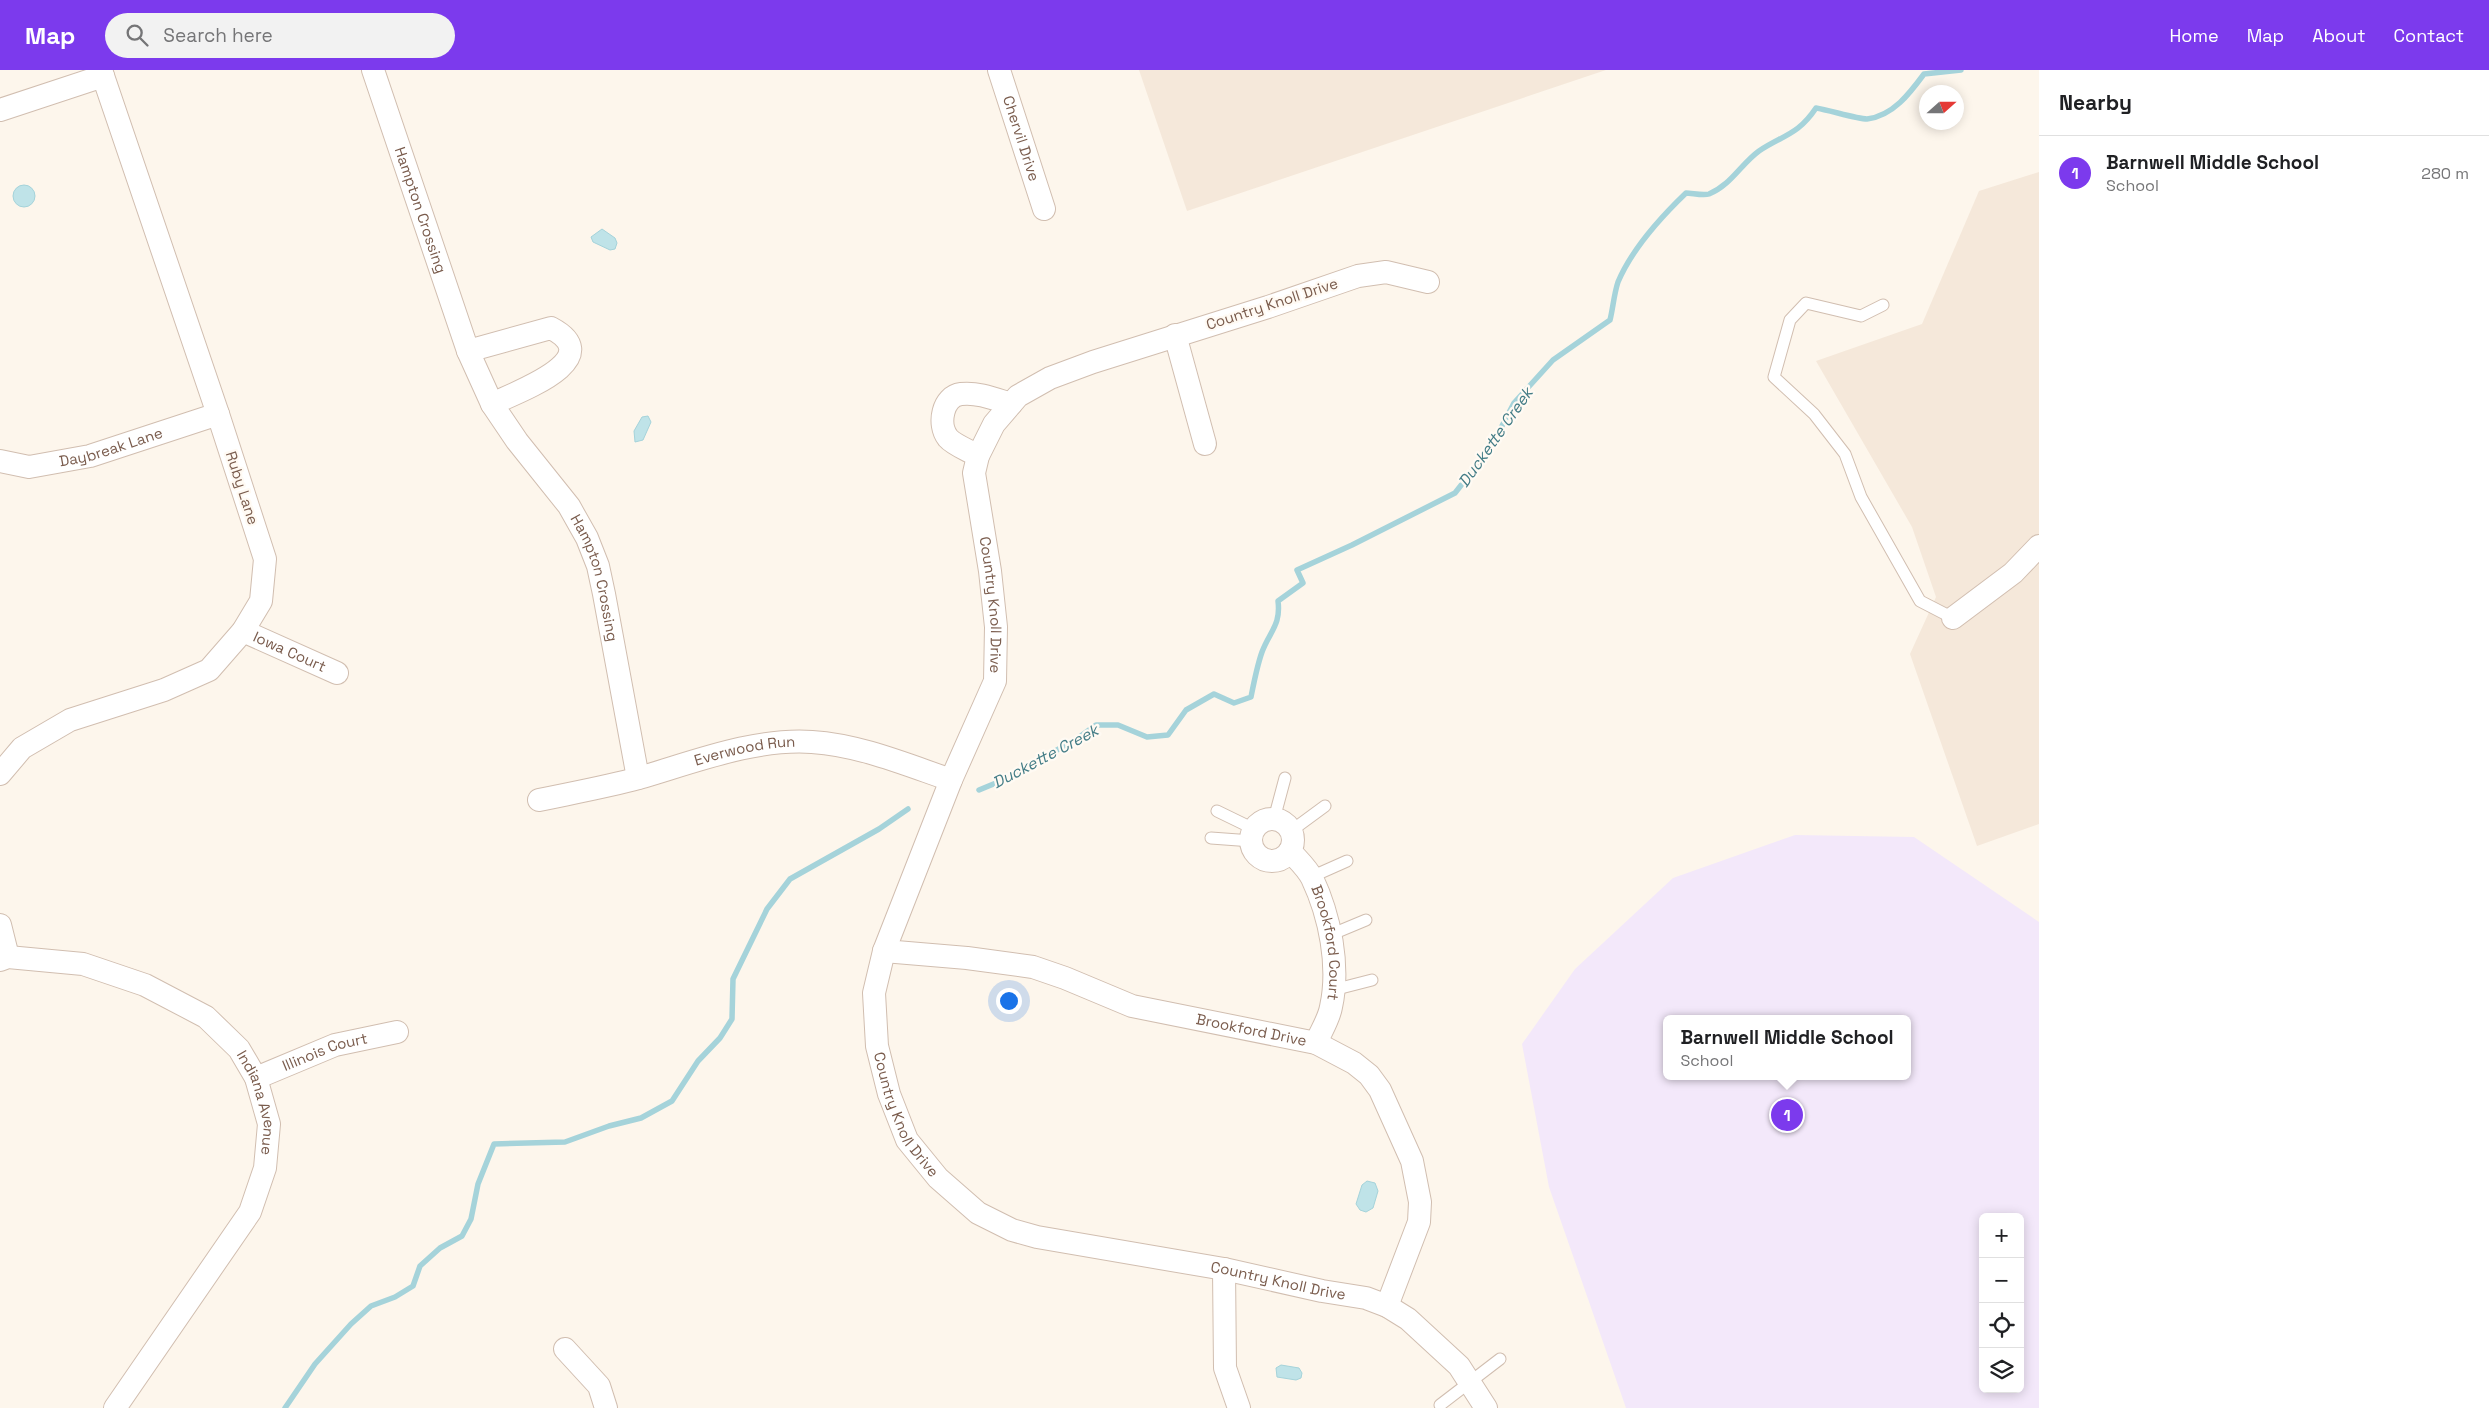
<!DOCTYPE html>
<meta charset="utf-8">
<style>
:root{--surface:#fff;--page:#f2f2f2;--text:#202124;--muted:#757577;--line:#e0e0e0;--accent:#7c3aed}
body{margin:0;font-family:"Space Grotesk",sans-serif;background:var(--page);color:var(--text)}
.controls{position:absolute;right:15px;bottom:15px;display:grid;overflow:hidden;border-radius:8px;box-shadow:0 2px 12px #0003}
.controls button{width:45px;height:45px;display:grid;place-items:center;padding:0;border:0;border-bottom:1px solid var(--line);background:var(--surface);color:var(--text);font:25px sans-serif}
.compass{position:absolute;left:1919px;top:15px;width:45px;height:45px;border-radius:50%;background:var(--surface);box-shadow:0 2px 12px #0003;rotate:69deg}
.you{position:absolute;left:1008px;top:930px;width:18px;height:18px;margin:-12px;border:4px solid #fff;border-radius:50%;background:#1a73e8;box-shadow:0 0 0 8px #1a73e833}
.badge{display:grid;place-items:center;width:32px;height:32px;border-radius:50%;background:var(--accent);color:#fff;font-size:16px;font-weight:700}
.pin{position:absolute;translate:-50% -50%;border:2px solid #fff;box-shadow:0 1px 5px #0006}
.popup{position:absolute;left:1663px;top:945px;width:248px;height:65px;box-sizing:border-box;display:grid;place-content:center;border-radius:8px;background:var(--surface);filter:drop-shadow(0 1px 4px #0005);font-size:16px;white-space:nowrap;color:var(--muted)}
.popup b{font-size:19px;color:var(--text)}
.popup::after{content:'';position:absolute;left:50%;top:100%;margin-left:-10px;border:10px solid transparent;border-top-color:var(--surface)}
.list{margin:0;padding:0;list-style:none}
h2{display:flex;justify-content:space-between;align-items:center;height:65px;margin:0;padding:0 20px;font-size:21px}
h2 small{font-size:16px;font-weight:400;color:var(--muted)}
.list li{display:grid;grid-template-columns:32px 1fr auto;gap:15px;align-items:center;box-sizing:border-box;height:75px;padding:0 20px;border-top:1px solid var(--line)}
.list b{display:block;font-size:19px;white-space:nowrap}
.list p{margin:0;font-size:16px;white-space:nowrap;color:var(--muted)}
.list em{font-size:16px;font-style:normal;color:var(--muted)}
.icon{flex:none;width:28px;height:28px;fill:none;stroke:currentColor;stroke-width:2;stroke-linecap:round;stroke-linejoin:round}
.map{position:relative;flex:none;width:2039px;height:1338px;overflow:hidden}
header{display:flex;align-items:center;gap:30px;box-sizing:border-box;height:70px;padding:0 25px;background:var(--accent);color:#fff}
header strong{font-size:24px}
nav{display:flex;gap:28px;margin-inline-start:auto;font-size:18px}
.search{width:350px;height:45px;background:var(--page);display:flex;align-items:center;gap:12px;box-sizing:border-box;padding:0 18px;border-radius:28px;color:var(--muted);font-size:19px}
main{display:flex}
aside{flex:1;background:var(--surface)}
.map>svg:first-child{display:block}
.residential{fill:#f5e8da}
.education{fill:#f3e8fa;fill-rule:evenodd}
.water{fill:#bfe3e8;stroke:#a5d3da}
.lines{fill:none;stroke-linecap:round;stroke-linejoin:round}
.stream{stroke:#a5d3da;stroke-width:5.5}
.service-casing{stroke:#d1beb0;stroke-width:13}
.minor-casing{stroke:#d1beb0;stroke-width:24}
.service{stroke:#fff;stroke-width:11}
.minor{stroke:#fff;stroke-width:22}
.labels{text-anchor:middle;stroke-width:4.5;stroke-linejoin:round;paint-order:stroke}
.street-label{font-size:15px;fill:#7a5c4d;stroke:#fffaf3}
.water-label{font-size:16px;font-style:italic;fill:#437c86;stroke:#fffaf3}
</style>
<header>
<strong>Map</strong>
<div class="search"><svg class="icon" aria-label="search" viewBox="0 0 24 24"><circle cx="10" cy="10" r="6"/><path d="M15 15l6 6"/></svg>Search here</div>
<nav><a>Home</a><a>Map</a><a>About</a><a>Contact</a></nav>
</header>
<main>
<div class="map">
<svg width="2039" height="1338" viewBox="0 0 2039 1338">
<rect width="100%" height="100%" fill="#fdf6ec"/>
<g class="residential">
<polygon points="1139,0 1606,0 1187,141"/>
<polygon points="2039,102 2039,754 1977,776 1910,584 1936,527 1912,457 1816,291 1922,254 1979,121"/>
</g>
<path class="education" d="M1795,765l119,2 125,85v486h-413l-77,-221 -27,-143 53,-75 98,-91zM1667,949h240v57h-240zM1983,1147h37v172h-37z"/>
<g class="water">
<circle cx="24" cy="126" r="11"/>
<polygon points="602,159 615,168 617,173 615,179 610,180 593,172 591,167"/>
<polygon points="648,346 651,352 643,370 635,372 634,361 642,347"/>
<polygon points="1367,1111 1375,1113 1378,1121 1373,1138 1366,1142 1360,1140 1356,1134 1362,1115"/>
<polygon points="1281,1295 1299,1298 1302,1303 1301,1308 1296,1310 1277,1307 1276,1298"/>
</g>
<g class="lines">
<g class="stream">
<path d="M979,720l29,-12 70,-40 18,-13h22l29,12 21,-2 18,-25 28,-16 20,9 17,-6c3,-15 6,-31 11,-45 8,-21 19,-27 16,-51l25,-18 -6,-13 55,-25 103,-52 36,-46 23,-44 39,-43 57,-40c3,-12 4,-26 8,-38 14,-33 43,-65 68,-89 6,0 17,3 23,1 22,-9 32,-30 50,-43 24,-16 39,-16 57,-43 13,2 41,11 51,11 26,-3 43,-26 57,-45l37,-4"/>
<polyline points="285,1338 315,1294 351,1254 371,1236 395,1227 413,1216 420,1196 440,1178 462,1166 471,1149 478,1114 494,1074 565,1072 609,1056 641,1048 672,1031 698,991 720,968 732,949 733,909 767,839 790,809 879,759 908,739"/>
</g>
<defs>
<g id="service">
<polyline points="1883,235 1861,246 1806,233 1790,250 1774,307 1814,344 1845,384 1861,427 1920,531 1953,548"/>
<polyline points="1217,741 1254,759"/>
<polyline points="1274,749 1285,708"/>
<polyline points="1291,761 1325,736"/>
<polyline points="1211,768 1252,771"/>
<polyline points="1311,807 1347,791"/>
<polyline points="1330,865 1366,850"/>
<polyline points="1333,920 1372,910"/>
<polyline points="1440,1335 1500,1289"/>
</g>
<g id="minor">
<path id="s1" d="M373,0l95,281 24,53 25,37 52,65 18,32 11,28 6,28 34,184"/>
<path id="s2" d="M999,0l45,139"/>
<polyline points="0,40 103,6"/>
<path id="s3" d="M1428,212l-42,-10 -28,4 -90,31 -175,55 -43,16 -32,18 -24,28 -16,32 -4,17 16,98 6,56 -1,54 -44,99 -67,171 -10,42 3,53 12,48 18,46 31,38 40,35 34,17 25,7 187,32 98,22 44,7 21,8 21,13 51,47 27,42"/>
<polyline points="1175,265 1205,374"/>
<path d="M468,281l83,-23c59,31 -34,64 -59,76"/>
<path d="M978,386c-8,-5 -24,-11 -30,-18 -11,-14 -5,-42 13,-44 17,-2 34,5 50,10"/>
<path id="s4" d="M0,391l29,6 61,-11 128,-42"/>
<polyline points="1953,548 2013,503 2039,476"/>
<path id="s5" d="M243,561l94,42"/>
<polyline points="0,704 22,678 70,650 164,620 209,600 243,561 261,531 265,489 218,344 101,0"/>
<path id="s6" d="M539,730c33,-7 67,-13 100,-22 55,-16 115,-40 173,-36 48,3 95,23 139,38"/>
<circle cx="1272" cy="770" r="21"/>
<path id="s7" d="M1290,781c7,8 17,17 22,27 18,38 28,88 19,129 -2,12 -10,24 -15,36"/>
<polyline points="0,855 8,887"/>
<path id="s8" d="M884,881l83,7 66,9 32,11 67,28 184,37 38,20 15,12 11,15 32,71 8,41 -1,20 -32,84"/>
<path id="s9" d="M0,890l8,-3 75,7 62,21 61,32 33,32 17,29 13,46 -4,44 -15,44 -135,196"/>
<path id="s10" d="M256,1008l79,-33 62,-13"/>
<polyline points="1224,1199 1225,1298 1239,1338"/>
<polyline points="565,1279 599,1316 606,1338"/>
</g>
</defs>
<use href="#service" class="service-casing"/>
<use href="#minor" class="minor-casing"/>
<use href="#service" class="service"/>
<use href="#minor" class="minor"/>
</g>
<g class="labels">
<g class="street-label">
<text dy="5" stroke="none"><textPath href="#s2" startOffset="72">Chervil Drive</textPath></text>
<text dy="5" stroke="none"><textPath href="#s1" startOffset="148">Hampton Crossing</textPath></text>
<text transform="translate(1272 234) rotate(-18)" y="5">Country Knoll Drive</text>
<text dy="5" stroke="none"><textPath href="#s4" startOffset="114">Daybreak Lane</textPath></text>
<text transform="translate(242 418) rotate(72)" y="5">Ruby Lane</text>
<text dy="5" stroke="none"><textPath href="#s1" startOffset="560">Hampton Crossing</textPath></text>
<text dy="5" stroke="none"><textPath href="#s3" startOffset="656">Country Knoll Drive</textPath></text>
<text dy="5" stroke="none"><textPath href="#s5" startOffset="51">Iowa Court</textPath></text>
<text dy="5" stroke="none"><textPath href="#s6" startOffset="212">Everwood Run</textPath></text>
<text dy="5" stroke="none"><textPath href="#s7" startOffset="102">Brookford Court</textPath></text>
<text dy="5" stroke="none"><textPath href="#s8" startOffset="378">Brookford Drive</textPath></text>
<text dy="5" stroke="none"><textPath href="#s10" startOffset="74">Illinois Court</textPath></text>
<text dy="5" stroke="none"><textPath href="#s9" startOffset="322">Indiana Avenue</textPath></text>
<text dy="5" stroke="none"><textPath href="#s3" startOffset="1196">Country Knoll Drive</textPath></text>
<text dy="5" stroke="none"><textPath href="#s3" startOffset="1631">Country Knoll Drive</textPath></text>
</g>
<g class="water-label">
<text transform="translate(1495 367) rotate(-55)" y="6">Duckette Creek</text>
<text transform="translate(1045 686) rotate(-28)" y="6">Duckette Creek</text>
</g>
</g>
</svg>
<div class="controls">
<button>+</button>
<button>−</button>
<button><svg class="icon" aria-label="locate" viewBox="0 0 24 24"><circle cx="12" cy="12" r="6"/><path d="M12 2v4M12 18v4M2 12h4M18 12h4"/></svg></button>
<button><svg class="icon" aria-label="layers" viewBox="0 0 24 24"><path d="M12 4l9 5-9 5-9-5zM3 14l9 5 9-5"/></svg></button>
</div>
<svg class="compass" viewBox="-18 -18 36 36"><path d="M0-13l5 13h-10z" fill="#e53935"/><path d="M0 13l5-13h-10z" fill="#757577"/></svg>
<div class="you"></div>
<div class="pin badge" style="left:1787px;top:1045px">1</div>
<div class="popup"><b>Barnwell Middle School</b>School</div>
</div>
<aside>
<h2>Nearby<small></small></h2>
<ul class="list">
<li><span class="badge">1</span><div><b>Barnwell Middle School</b><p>School</p></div><em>280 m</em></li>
</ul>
</aside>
</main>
